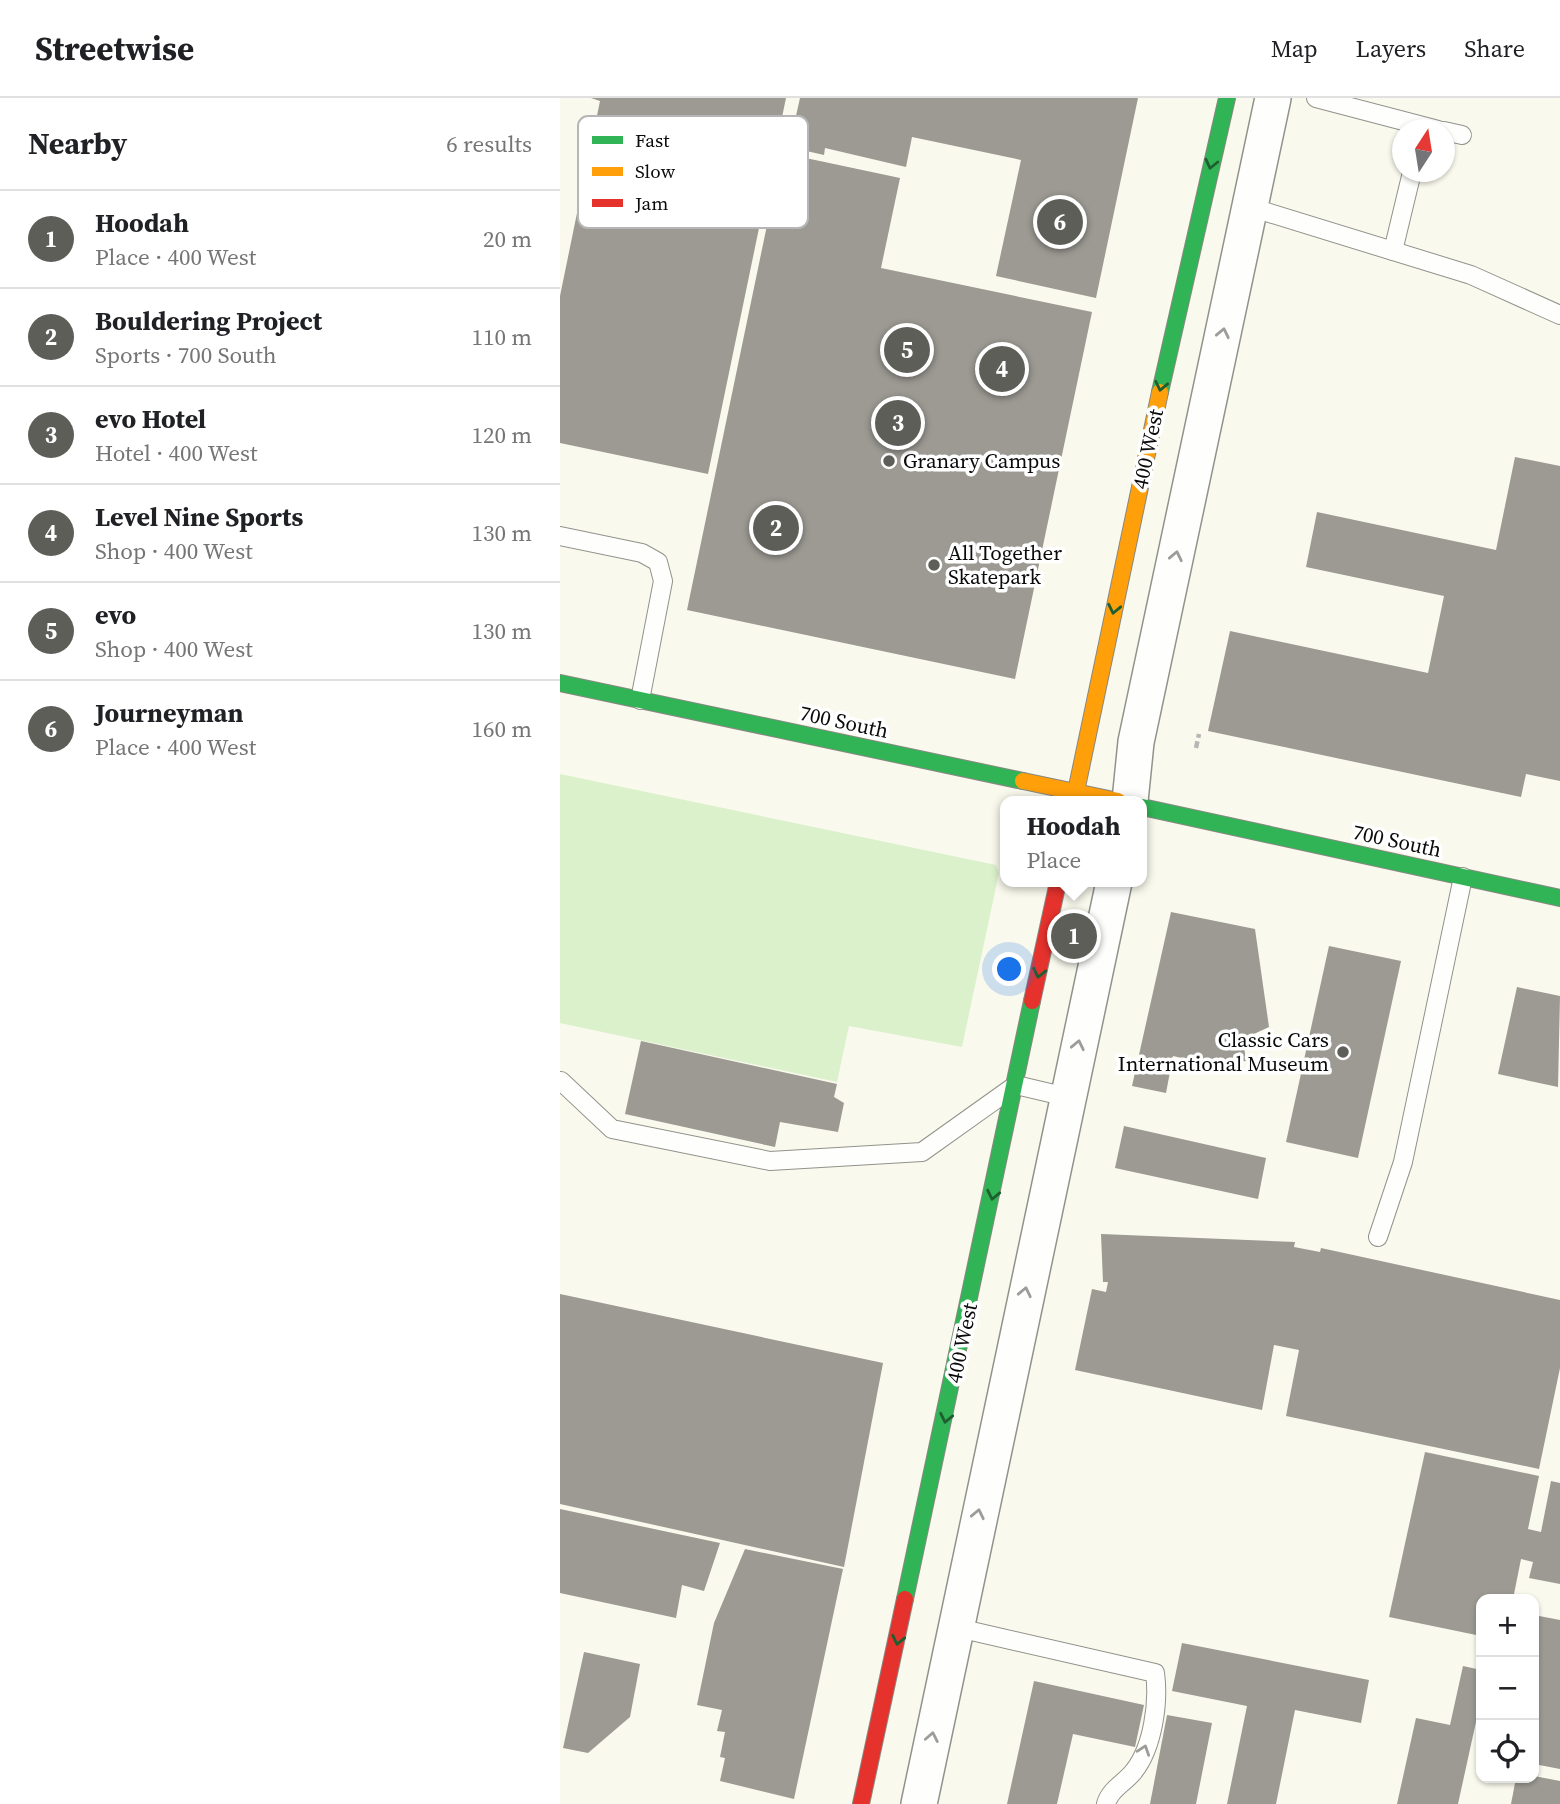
<!DOCTYPE html>
<meta charset="utf-8">
<style>
:root{--surface:#fff;--page:#f2f2f2;--text:#202124;--muted:#757577;--line:#e0e0e0;--accent:#5e5e59}
body{margin:0;font-family:"Source Serif 4",serif;background:var(--page);color:var(--text)}
.controls{position:absolute;right:21px;bottom:21px;display:grid;overflow:hidden;border-radius:14px;box-shadow:0 2px 5px #0004}
.controls button{width:63px;height:63px;display:grid;place-items:center;padding:0;border:0;border-bottom:2px solid var(--line);background:var(--surface);color:var(--text);font:35px sans-serif}
.compass{position:absolute;left:832px;top:21px;width:63px;height:63px;border-radius:50%;background:var(--surface);box-shadow:0 2px 5px #0004;rotate:12deg}
.you{position:absolute;left:450px;top:872px;width:24px;height:24px;margin:-18px;border:5px solid #fff;border-radius:50%;background:#1a73e8;box-shadow:0 0 0 10px #1a73e833}
.badge{display:grid;place-items:center;width:46px;height:46px;border-radius:50%;background:var(--accent);color:#fff;font-size:23px;font-weight:700}
.pin{position:absolute;translate:-50% -50%;border:4px solid #fff;box-shadow:0 2px 7px #0006}
.popup{position:absolute;left:440px;top:698px;width:147px;height:91px;box-sizing:border-box;display:grid;place-content:center;border-radius:14px;background:var(--surface);filter:drop-shadow(0 2px 5px #0005);font-size:23px;white-space:nowrap;color:var(--muted)}
.popup b{font-size:26px;color:var(--text)}
.popup::after{content:'';position:absolute;left:50%;top:100%;margin-left:-14px;border:14px solid transparent;border-top-color:var(--surface)}
.list{margin:0;padding:0;list-style:none}
h2{display:flex;justify-content:space-between;align-items:center;height:91px;margin:0;padding:0 28px;font-size:30px}
h2 small{font-size:23px;font-weight:400;color:var(--muted)}
.list li{display:grid;grid-template-columns:46px 1fr auto;gap:21px;align-items:center;box-sizing:border-box;height:98px;padding:0 28px;border-top:2px solid var(--line)}
.list b{display:block;font-size:26px;white-space:nowrap}
.list p{margin:0;font-size:23px;white-space:nowrap;color:var(--muted)}
.list em{font-size:23px;font-style:normal;color:var(--muted)}
.icon{flex:none;width:38px;height:38px;fill:none;stroke:currentColor;stroke-width:2;stroke-linecap:round;stroke-linejoin:round}
.map{position:relative;flex:none;width:1000px;height:1706px;overflow:hidden}
header{display:flex;align-items:center;gap:42px;box-sizing:border-box;height:98px;padding:0 35px;background:var(--surface);border-bottom:2px solid var(--line)}
header strong{font-size:33px}
nav{display:flex;gap:38px;margin-inline-start:auto;font-size:24px}
main{display:flex}
aside{flex:1;background:var(--surface)}
.map>svg:first-child{display:block}
.green{fill:#dbf1cb}
.building{fill:#9c9a93}
.lines{fill:none;stroke-linecap:round;stroke-linejoin:round}
.lane-casing{stroke:#92928c;stroke-width:20}
.street-casing{stroke:#92928c;stroke-width:38}
.fast-casing{stroke:#888883;stroke-width:18}
.slow-casing{stroke:#888883;stroke-width:18}
.jam-casing{stroke:#888883;stroke-width:18}
.path{stroke:#b7b7b5;stroke-width:4.5;stroke-dasharray:7 3.5;stroke-linecap:butt}
.lane{stroke:#fefefc;stroke-width:18}
.street{stroke:#fefefc;stroke-width:35}
.fast{stroke:#30b455;stroke-width:16}
.slow{stroke:#ff9f0a;stroke-width:16}
.jam{stroke:#e5322d;stroke-width:16}
.oneway{stroke:#1d5f30}
.oneway2{stroke:#9c9c9b}
.poi-dot{fill:#5e5e59;stroke:#fff;stroke-width:2.5}
.labels{text-anchor:middle;stroke-width:7;stroke-linejoin:round;paint-order:stroke}
.street-label{font-size:21px;fill:#0a0a0a;stroke:#fff}
.poi-label{font-size:21px;fill:#0a0a0a;stroke:#fff;text-anchor:start}
.key{fill:#fff;stroke:#b6b6b6;stroke-width:2}
.key-label{font-size:19px;fill:#0a0a0a}
</style>
<header>
<strong>Streetwise</strong>
<nav><a>Map</a><a>Layers</a><a>Share</a></nav>
</header>
<main>
<aside>
<h2>Nearby<small>6 results</small></h2>
<ul class="list">
<li><span class="badge">1</span><div><b>Hoodah</b><p>Place · 400 West</p></div><em>20 m</em></li>
<li><span class="badge">2</span><div><b>Bouldering Project</b><p>Sports · 700 South</p></div><em>110 m</em></li>
<li><span class="badge">3</span><div><b>evo Hotel</b><p>Hotel · 400 West</p></div><em>120 m</em></li>
<li><span class="badge">4</span><div><b>Level Nine Sports</b><p>Shop · 400 West</p></div><em>130 m</em></li>
<li><span class="badge">5</span><div><b>evo</b><p>Shop · 400 West</p></div><em>130 m</em></li>
<li><span class="badge">6</span><div><b>Journeyman</b><p>Place · 400 West</p></div><em>160 m</em></li>
</ul>
</aside>
<div class="map">
<svg width="1000" height="1706" viewBox="0 0 1000 1706">
<rect width="100%" height="100%" fill="#f9f9ed"/>
<polygon class="green" points="0,676 436,767 439,775 402,949 289,928 277,984 0,925"/>
<g class="building">
<polygon points="31,0 226,0 148,376 0,345 0,198 40,3"/>
<polygon points="240,0 578,0 536,200 436,178 461,62 352,39 346,69 265,50 264,57 229,49"/>
<polygon points="222,55 340,80 321,170 532,214 455,581 127,512"/>
<polygon points="955,359 1000,368 1000,683 966,676 961,699 648,633 670,533 868,575 884,498 746,469 757,414 936,452"/>
<polygon points="611,814 695,831 709,929 683,941 686,963 652,967 613,958 606,995 572,988"/>
<polygon points="769,848 841,863 798,1060 726,1044"/>
<polygon points="957,889 1000,898 998,989 938,976"/>
<polygon points="81,943 277,986 274,999 284,1005 278,1034 220,1024 215,1049 65,1016"/>
<polygon points="564,1028 706,1060 698,1101 555,1070"/>
<polygon points="541,1136 735,1144 734,1149 760,1154 761,1150 1000,1202 1000,1270 979,1371 726,1318 739,1252 714,1247 702,1312 515,1272 532,1191 546,1194 548,1184 543,1184"/>
<polygon points="0,1196 323,1265 284,1469 0,1406"/>
<polygon points="865,1354 979,1378 968,1431 981,1434 991,1383 1000,1385 1000,1486 969,1480 973,1464 961,1461 953,1501 921,1501 921,1538 829,1519"/>
<polygon points="0,1411 160,1445 144,1493 122,1487 116,1520 0,1495"/>
<polygon points="185,1451 283,1471 234,1701 160,1683 165,1660 160,1659 165,1634 157,1633 162,1612 137,1607 154,1525"/>
<polygon points="974,1517 1000,1522 1000,1671 974,1666"/>
<polygon points="622,1545 809,1582 801,1625 735,1612 716,1706 667,1706 687,1608 612,1593"/>
<polygon points="24,1554 80,1566 70,1619 28,1655 3,1650"/>
<polygon points="903,1568 921,1572 921,1601 898,1706 837,1706 856,1620 890,1627"/>
<polygon points="474,1583 584,1607 575,1649 513,1636 497,1706 447,1706"/>
<polygon points="607,1617 652,1625 636,1706 590,1706"/>
<polygon points="974,1678 1000,1683 1000,1706 951,1706 956,1680"/>
</g>
<g class="lines">
<defs>
<g id="lane">
<polyline points="756,0 878,32"/>
<polyline points="884,33 902,37"/>
<polyline points="690,109 911,177 1000,217"/>
<polyline points="833,153 852,74"/>
<polyline points="0,438 82,455 98,464 103,483 80,602"/>
<polyline points="1,983 52,1031 210,1063 362,1054 456,987 507,999"/>
<polyline points="818,1139 843,1064 903,779"/>
<path d="M394,1529l201,46c4,29 -2,74 -21,98 -9,12 -24,18 -28,33"/>
</g>
<g id="street">
<polyline points="570,703 576,644 713,0"/>
<polyline points="359,1706 554,784"/>
</g>
<g id="fast">
<polyline points="600,294 667,0"/>
<polyline points="0,585 463,683"/>
<polyline points="582,709 1000,800"/>
<polyline points="345,1501 472,903"/>
</g>
<g id="slow">
<polyline points="463,683 558,703"/>
<polyline points="514,703 600,294"/>
</g>
<g id="jam">
<polyline points="472,903 498,784"/>
<polyline points="301,1706 345,1501"/>
</g>
</defs>
<use href="#lane" class="lane-casing"/>
<use href="#street" class="street-casing"/>
<use href="#fast" class="fast-casing"/>
<use href="#slow" class="slow-casing"/>
<use href="#jam" class="jam-casing"/>
<polyline class="path" points="636,650 639,636"/>
<use href="#lane" class="lane"/>
<use href="#street" class="street"/>
<use href="#fast" class="fast"/>
<use href="#slow" class="slow"/>
<use href="#jam" class="jam"/>
</g>
<defs><path id="oneway-chevron" d="M-2-3.5L2.5 0L-2 3.5" fill="none" stroke-width="1.6" stroke-linecap="round" stroke-linejoin="round" transform="scale(1.75)"/></defs>
<g class="oneway">
<use href="#oneway-chevron" transform="translate(651 66) rotate(103)"/>
<use href="#oneway-chevron" transform="translate(601 288) rotate(102)"/>
<use href="#oneway-chevron" transform="translate(554 511) rotate(102)"/>
<use href="#oneway-chevron" transform="translate(479 875) rotate(102)"/>
<use href="#oneway-chevron" transform="translate(433 1097) rotate(102)"/>
<use href="#oneway-chevron" transform="translate(386 1320) rotate(102)"/>
<use href="#oneway-chevron" transform="translate(338 1542) rotate(102)"/>
</g>
<g class="oneway2">
<use href="#oneway-chevron" transform="translate(663 235) rotate(-78)"/>
<use href="#oneway-chevron" transform="translate(616 458) rotate(-78)"/>
<use href="#oneway-chevron" transform="translate(518 947) rotate(-78)"/>
<use href="#oneway-chevron" transform="translate(465 1194) rotate(-78)"/>
<use href="#oneway-chevron" transform="translate(418 1416) rotate(-78)"/>
<use href="#oneway-chevron" transform="translate(372 1639) rotate(-79)"/>
<use href="#oneway-chevron" transform="translate(584 1652) rotate(-71)"/>
</g>
<g class="poi-dot">
<circle cx="329" cy="363" r="7"/>
<circle cx="374" cy="467" r="7"/>
<circle cx="783" cy="954" r="7"/>
</g>
<g class="labels">
<g class="street-label">
<text transform="translate(588 351) rotate(-78)" y="7">400 West</text>
<text transform="translate(284 624) rotate(12)" y="7">700 South</text>
<text transform="translate(837 743) rotate(12)" y="7">700 South</text>
<text transform="translate(402 1245) rotate(-78)" y="7">400 West</text>
</g>
<g class="poi-label">
<text x="343" y="370">Granary Campus</text>
<text x="388" y="462">All Together<tspan x="388" dy="24">Skatepark</tspan></text>
<text x="769" y="949" text-anchor="end">Classic Cars<tspan x="769" dy="24">International Museum</tspan></text>
</g>
</g>
<rect x="18" y="18" width="230" height="112" rx="10" class="key"/>
<rect x="32" y="38" width="31" height="8" fill="#30b455"/>
<rect x="32" y="69" width="31" height="9" fill="#ff9f0a"/>
<rect x="32" y="101" width="31" height="8" fill="#e5322d"/>
<g class="key-label">
<text x="75" y="49">Fast</text>
<text x="75" y="80">Slow</text>
<text x="75" y="112">Jam</text>
</g>
</svg>
<div class="controls">
<button>+</button>
<button>−</button>
<button><svg class="icon" aria-label="locate" viewBox="0 0 24 24"><circle cx="12" cy="12" r="6"/><path d="M12 2v4M12 18v4M2 12h4M18 12h4"/></svg></button>
</div>
<svg class="compass" viewBox="-18 -18 36 36"><path d="M0-13l5 13h-10z" fill="#e53935"/><path d="M0 13l5-13h-10z" fill="#757577"/></svg>
<div class="you"></div>
<div class="pin badge" style="left:514px;top:838px">1</div>
<div class="popup"><b>Hoodah</b>Place</div>
<div class="pin badge" style="left:216px;top:430px">2</div>
<div class="pin badge" style="left:338px;top:325px">3</div>
<div class="pin badge" style="left:442px;top:271px">4</div>
<div class="pin badge" style="left:347px;top:252px">5</div>
<div class="pin badge" style="left:500px;top:124px">6</div>
</div>
</main>
